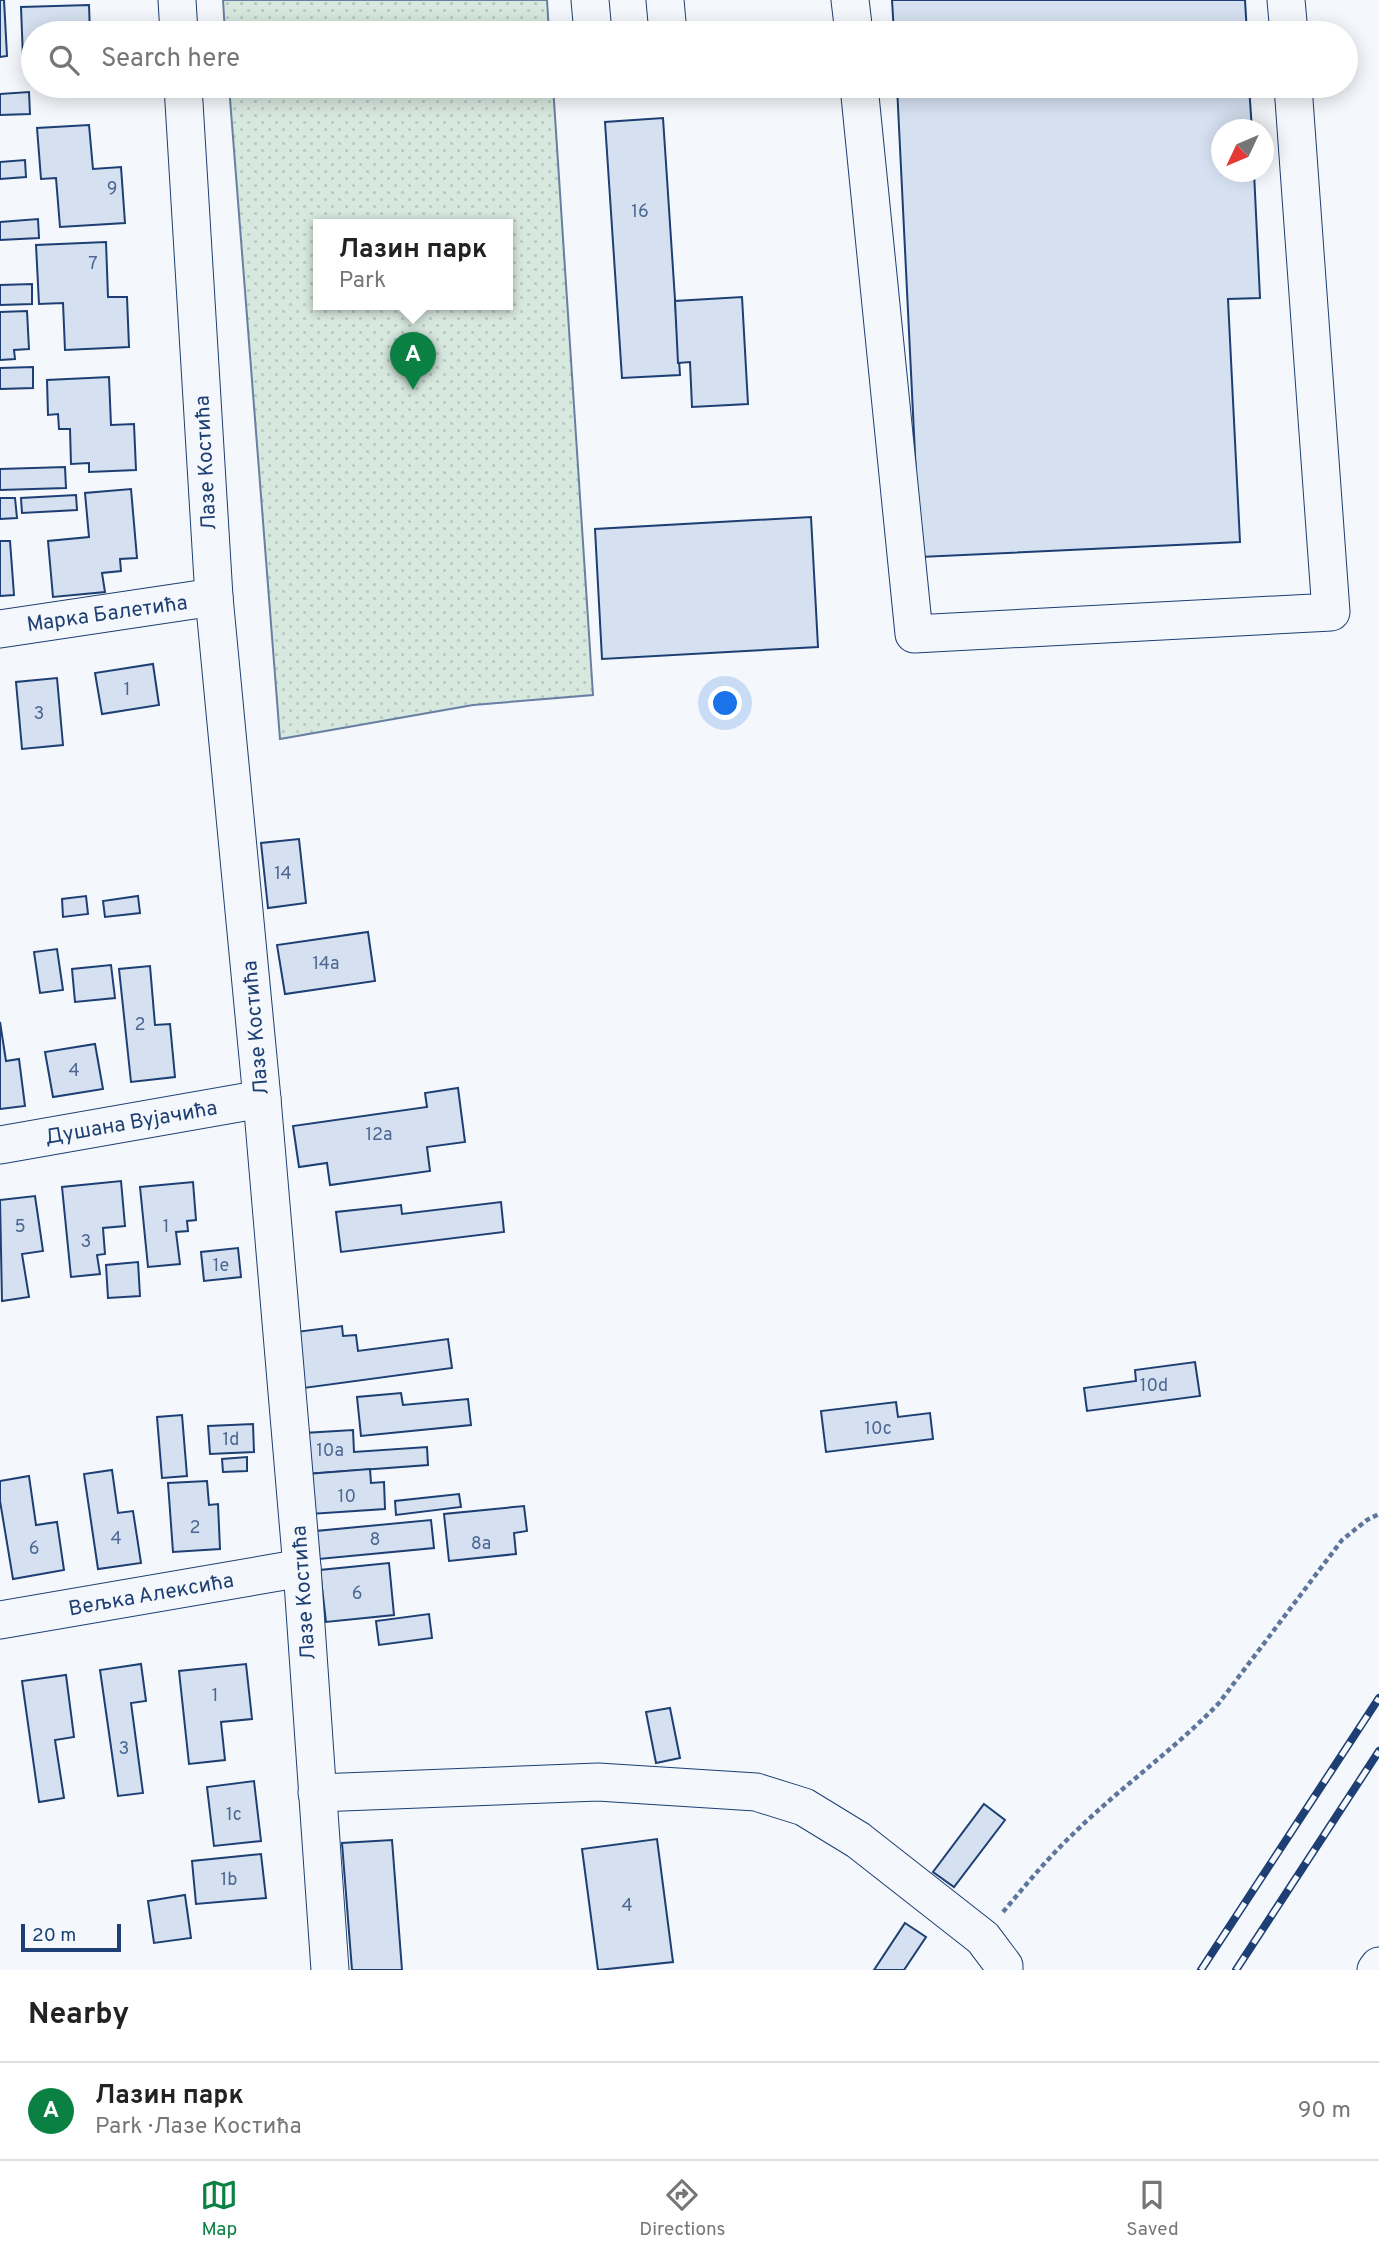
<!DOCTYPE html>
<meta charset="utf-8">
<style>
:root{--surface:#fff;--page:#f2f2f2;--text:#222;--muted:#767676;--line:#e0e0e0;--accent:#0b8043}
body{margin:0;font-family:Overpass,sans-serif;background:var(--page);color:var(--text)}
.compass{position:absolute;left:1211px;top:119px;width:63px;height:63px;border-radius:50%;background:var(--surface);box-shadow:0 4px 18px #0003;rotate:226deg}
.scale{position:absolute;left:21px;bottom:18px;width:100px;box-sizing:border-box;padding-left:7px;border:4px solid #1d3f73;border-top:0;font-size:19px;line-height:24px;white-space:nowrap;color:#1d3f73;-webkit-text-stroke:5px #f4f7fb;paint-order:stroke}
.you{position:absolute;left:726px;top:704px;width:24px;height:24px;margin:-18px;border:5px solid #fff;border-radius:50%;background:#1a73e8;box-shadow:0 0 0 10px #1a73e833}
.badge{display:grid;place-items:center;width:46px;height:46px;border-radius:50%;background:var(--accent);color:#fff;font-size:23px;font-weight:700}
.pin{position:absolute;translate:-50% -58px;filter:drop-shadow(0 2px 4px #0008)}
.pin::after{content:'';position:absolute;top:37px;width:24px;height:21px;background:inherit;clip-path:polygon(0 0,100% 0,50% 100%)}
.popup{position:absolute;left:313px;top:219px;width:200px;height:91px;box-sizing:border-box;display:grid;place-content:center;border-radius:0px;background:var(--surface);filter:drop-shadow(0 2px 5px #0005);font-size:23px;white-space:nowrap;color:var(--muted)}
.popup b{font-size:26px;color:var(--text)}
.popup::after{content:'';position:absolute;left:50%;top:100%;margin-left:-14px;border:14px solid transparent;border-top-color:var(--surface)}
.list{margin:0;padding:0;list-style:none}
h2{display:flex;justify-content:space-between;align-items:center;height:91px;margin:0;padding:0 28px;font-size:30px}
h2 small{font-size:23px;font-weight:400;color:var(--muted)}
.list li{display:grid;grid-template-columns:46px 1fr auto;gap:21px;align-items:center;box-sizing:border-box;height:98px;padding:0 28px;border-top:2px solid var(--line)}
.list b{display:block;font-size:26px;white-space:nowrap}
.list p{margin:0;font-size:23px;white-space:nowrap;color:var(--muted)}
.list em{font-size:23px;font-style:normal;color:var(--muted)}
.icon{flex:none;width:38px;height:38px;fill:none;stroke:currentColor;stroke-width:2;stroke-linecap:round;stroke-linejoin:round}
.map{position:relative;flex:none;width:1379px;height:1970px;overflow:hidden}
.search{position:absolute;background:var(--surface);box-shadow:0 4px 18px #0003;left:21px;right:21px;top:21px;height:77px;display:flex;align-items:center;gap:18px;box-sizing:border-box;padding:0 24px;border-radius:38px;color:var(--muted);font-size:26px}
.sheet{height:189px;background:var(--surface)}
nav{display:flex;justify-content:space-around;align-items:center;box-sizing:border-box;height:98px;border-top:2px solid var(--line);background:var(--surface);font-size:19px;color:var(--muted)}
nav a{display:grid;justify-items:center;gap:4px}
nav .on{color:var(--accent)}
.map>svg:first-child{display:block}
.park{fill:url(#park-dots);stroke:#687fa3;stroke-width:2;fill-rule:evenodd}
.building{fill:#d5e0f0;stroke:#1d3f73;stroke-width:2}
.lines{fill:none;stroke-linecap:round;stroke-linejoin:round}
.minor-casing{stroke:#1d3f73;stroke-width:39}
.path{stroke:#5e769c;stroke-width:4.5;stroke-dasharray:5 3.5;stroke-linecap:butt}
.minor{stroke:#f4f7fb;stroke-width:37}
.rail-casing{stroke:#1d3f73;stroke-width:8}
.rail{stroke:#f4f7fb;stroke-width:5;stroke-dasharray:16;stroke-linecap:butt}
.labels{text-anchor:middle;stroke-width:5;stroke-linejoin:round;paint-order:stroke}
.number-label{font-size:18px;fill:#4b6792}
.street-label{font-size:21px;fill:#1d3f73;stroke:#f4f7fb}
</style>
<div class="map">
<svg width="1379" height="1970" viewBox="0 0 1379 1970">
<defs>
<pattern id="park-dots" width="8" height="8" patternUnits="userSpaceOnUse" patternTransform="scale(1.75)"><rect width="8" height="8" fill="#d7e8df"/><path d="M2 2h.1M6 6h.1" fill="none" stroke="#b8c8c3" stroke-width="1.8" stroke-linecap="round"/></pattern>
</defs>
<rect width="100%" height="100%" fill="#f4f7fb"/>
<g class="park">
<polygon points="223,0 547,0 549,33 225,33"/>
<path d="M229,86h324l40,609 -120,10 -193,34zM318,224h190v80h-190z"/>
</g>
<g class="building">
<polygon points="0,0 4,0 7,56 0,57"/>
<polygon points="892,0 1245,0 1247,33 894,33"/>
<polygon points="89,5 90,33 33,33 33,58 23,58 21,7"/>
<polygon points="59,86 112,86 113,95 60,97"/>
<polygon points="897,86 1249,86 1252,130 1222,130 1222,172 1254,172 1260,298 1228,299 1240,542 920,557"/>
<polygon points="29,92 30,114 0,115 0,94"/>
<polygon points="663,118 680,375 622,378 605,122"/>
<polygon points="89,125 93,169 121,167 125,223 60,227 56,178 41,179 37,128"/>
<polygon points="25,160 26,177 0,179 0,162"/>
<polygon points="38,219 39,238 0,240 0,222"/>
<polygon points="106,242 108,297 127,297 129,347 65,350 63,303 39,304 36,245"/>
<polygon points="32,284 32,304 0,305 0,285"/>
<polygon points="742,297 748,404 692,407 690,362 678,363 675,301"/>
<polygon points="27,311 29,349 14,350 15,359 0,360 0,312"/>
<polygon points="33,367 33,388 0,389 0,368"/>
<polygon points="109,377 111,425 134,424 136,470 89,472 89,463 71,464 70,429 59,429 58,414 48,415 47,380"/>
<polygon points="65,467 66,488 0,490 0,469"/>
<polygon points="131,489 137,558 120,559 121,571 102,573 105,592 53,597 48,541 89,537 85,493"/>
<polygon points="76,495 77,510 22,513 21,498"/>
<polygon points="0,498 15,498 17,518 0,519"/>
<polygon points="811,517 818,647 602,659 595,529"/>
<polygon points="0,541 10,541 14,595 0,596"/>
<polygon points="153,664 159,705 102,714 95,673"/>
<polygon points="57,678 63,745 22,749 16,682"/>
<polygon points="299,839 306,903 268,908 261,843"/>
<polygon points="86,896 88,914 63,917 62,899"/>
<polygon points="138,896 140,913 105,917 103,901"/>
<polygon points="368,932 375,981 285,994 277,945"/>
<polygon points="57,949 63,990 40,993 34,952"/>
<polygon points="111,965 115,998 75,1002 72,969"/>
<polygon points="150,966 155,1025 170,1024 175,1077 131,1082 119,969"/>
<polygon points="0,1022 6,1061 19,1059 25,1106 0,1109"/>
<polygon points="95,1044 103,1089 53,1097 45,1052"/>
<polygon points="458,1088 465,1142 427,1147 430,1171 330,1185 327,1163 299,1167 293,1126 427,1107 425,1093"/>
<polygon points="121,1181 125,1226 103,1228 105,1254 97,1255 100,1274 71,1277 62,1187"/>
<polygon points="193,1182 196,1220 187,1221 188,1231 176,1232 180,1264 148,1267 140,1187"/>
<polygon points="35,1196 43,1251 22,1254 29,1297 2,1301 0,1200"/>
<polygon points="501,1202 504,1232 341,1252 336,1212 401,1205 402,1214"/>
<polygon points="238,1248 241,1277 204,1281 201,1252"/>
<polygon points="138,1262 140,1296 108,1298 106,1265"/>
<polygon points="342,1326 343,1336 356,1335 358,1351 448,1339 452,1368 304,1388 296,1332"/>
<polygon points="1195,1362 1200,1396 1087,1411 1084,1388 1136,1381 1135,1370"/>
<polygon points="401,1393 403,1405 468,1399 471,1425 361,1436 357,1397"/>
<polygon points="896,1402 898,1417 930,1413 933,1439 826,1452 821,1411"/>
<polygon points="182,1415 187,1476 162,1478 157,1417"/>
<polygon points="253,1424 254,1452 210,1454 208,1426"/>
<polygon points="353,1430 354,1452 427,1447 428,1465 307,1474 304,1433"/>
<polygon points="247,1457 247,1471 223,1472 222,1459"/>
<polygon points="370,1469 371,1483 384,1482 385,1509 310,1514 307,1474"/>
<polygon points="112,1470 118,1513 133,1511 141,1563 98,1569 84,1474"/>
<polygon points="29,1476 36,1525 57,1522 64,1570 13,1579 0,1501 0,1481"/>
<polygon points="207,1481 209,1505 218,1504 220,1549 173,1552 168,1483"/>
<polygon points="459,1494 461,1507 396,1515 395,1501"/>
<polygon points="524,1506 527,1531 514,1533 516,1554 449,1561 444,1514"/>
<polygon points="431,1520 434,1548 319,1559 316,1531"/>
<polygon points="389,1563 394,1615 326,1622 320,1570"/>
<polygon points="429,1614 432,1638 379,1645 376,1621"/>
<polygon points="141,1664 146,1701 131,1703 143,1793 118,1796 100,1670"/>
<polygon points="246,1664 252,1719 221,1722 225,1760 189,1764 179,1671"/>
<polygon points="66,1675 74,1737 55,1740 64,1798 39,1802 22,1681"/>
<polygon points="670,1708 680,1758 656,1763 646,1712"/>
<polygon points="254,1781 261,1841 214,1846 207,1787"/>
<polygon points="984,1804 1005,1820 954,1887 933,1872"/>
<polygon points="657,1839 673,1962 598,1970 582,1849"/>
<polygon points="392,1840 402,1970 352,1970 342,1843"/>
<polygon points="261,1854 266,1898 196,1904 192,1861"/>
<polygon points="185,1895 191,1938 154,1943 148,1901"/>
<polygon points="905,1923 926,1937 904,1970 874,1970"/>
</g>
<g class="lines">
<defs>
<g id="minor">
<polyline points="177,0 179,33"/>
<polyline points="590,0 593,33"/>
<polyline points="665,0 668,33"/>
<polyline points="850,0 854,33"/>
<polyline points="1286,0 1289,33"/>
<polyline points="183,86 214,597 262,1099 302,1568 330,1970"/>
<polyline points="859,86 914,634 1331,612 1293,86"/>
<polyline points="0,629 214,597"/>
<polyline points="0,1145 262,1099"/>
<polyline points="0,1620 302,1568"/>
<polyline points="317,1793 598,1782 756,1792 804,1807 858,1840 983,1938 1004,1966 1004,1970"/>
<polyline points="1376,1970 1379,1966"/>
</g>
</defs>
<use href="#minor" class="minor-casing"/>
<path class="path" d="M1003,1912c22,-26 43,-52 68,-76 47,-47 102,-85 148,-133l123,-163 25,-20 12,-6"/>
<use href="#minor" class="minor"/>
<defs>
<g id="rail">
<polyline points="1201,1970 1379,1698"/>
<polyline points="1236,1970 1379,1751"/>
</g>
</defs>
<use href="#rail" class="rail-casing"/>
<use href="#rail" class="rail"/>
</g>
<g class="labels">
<g class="number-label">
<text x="112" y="194">9</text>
<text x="640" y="217">16</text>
<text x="93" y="269">7</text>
<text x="127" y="695">1</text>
<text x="39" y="719">3</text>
<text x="283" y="879">14</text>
<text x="326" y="969">14a</text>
<text x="140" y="1030">2</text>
<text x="74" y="1076">4</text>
<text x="379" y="1140">12a</text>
<text x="20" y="1232">5</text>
<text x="166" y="1232">1</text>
<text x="86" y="1247">3</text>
<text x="221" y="1271">1e</text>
<text x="1154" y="1391">10d</text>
<text x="878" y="1434">10c</text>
<text x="231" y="1445">1d</text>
<text x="330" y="1456">10a</text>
<text x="347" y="1502">10</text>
<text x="195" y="1533">2</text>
<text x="116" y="1544">4</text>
<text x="375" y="1545">8</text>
<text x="481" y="1549">8a</text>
<text x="34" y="1554">6</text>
<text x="357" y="1599">6</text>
<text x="215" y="1701">1</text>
<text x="124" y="1754">3</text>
<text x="234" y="1820">1c</text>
<text x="229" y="1885">1b</text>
<text x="627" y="1911">4</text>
</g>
<g class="street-label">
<text transform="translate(205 463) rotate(-93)" y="7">Лазе Костића</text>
<text transform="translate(107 613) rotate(-8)" y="7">Марка Балетића</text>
<text transform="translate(255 1028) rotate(-95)" y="7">Лазе Костића</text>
<text transform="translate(131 1122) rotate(-10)" y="7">Душана Вујачића</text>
<text transform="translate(303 1593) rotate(-94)" y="7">Лазе Костића</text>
<text transform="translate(151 1594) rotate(-10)" y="7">Вељка Алексића</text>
</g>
</g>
</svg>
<svg class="compass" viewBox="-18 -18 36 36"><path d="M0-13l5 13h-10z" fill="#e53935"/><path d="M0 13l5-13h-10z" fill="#767676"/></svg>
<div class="scale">20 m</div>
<div class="you"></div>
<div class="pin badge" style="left:413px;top:390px">A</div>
<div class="popup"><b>Лазин парк</b>Park</div>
<div class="search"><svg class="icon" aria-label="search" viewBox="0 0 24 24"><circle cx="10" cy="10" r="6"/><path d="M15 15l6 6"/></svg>Search here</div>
</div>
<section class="sheet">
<h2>Nearby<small></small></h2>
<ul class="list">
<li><span class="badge">A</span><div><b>Лазин парк</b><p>Park · Лазе Костића</p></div><em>90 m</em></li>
</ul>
</section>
<nav>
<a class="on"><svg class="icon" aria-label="map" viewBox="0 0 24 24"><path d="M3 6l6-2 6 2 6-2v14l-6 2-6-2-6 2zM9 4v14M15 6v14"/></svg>Map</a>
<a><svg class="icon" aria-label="directions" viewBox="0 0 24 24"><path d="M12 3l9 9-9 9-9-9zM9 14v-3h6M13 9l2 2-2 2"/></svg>Directions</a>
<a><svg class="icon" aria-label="saved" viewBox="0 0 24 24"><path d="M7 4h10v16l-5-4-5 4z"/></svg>Saved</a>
</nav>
